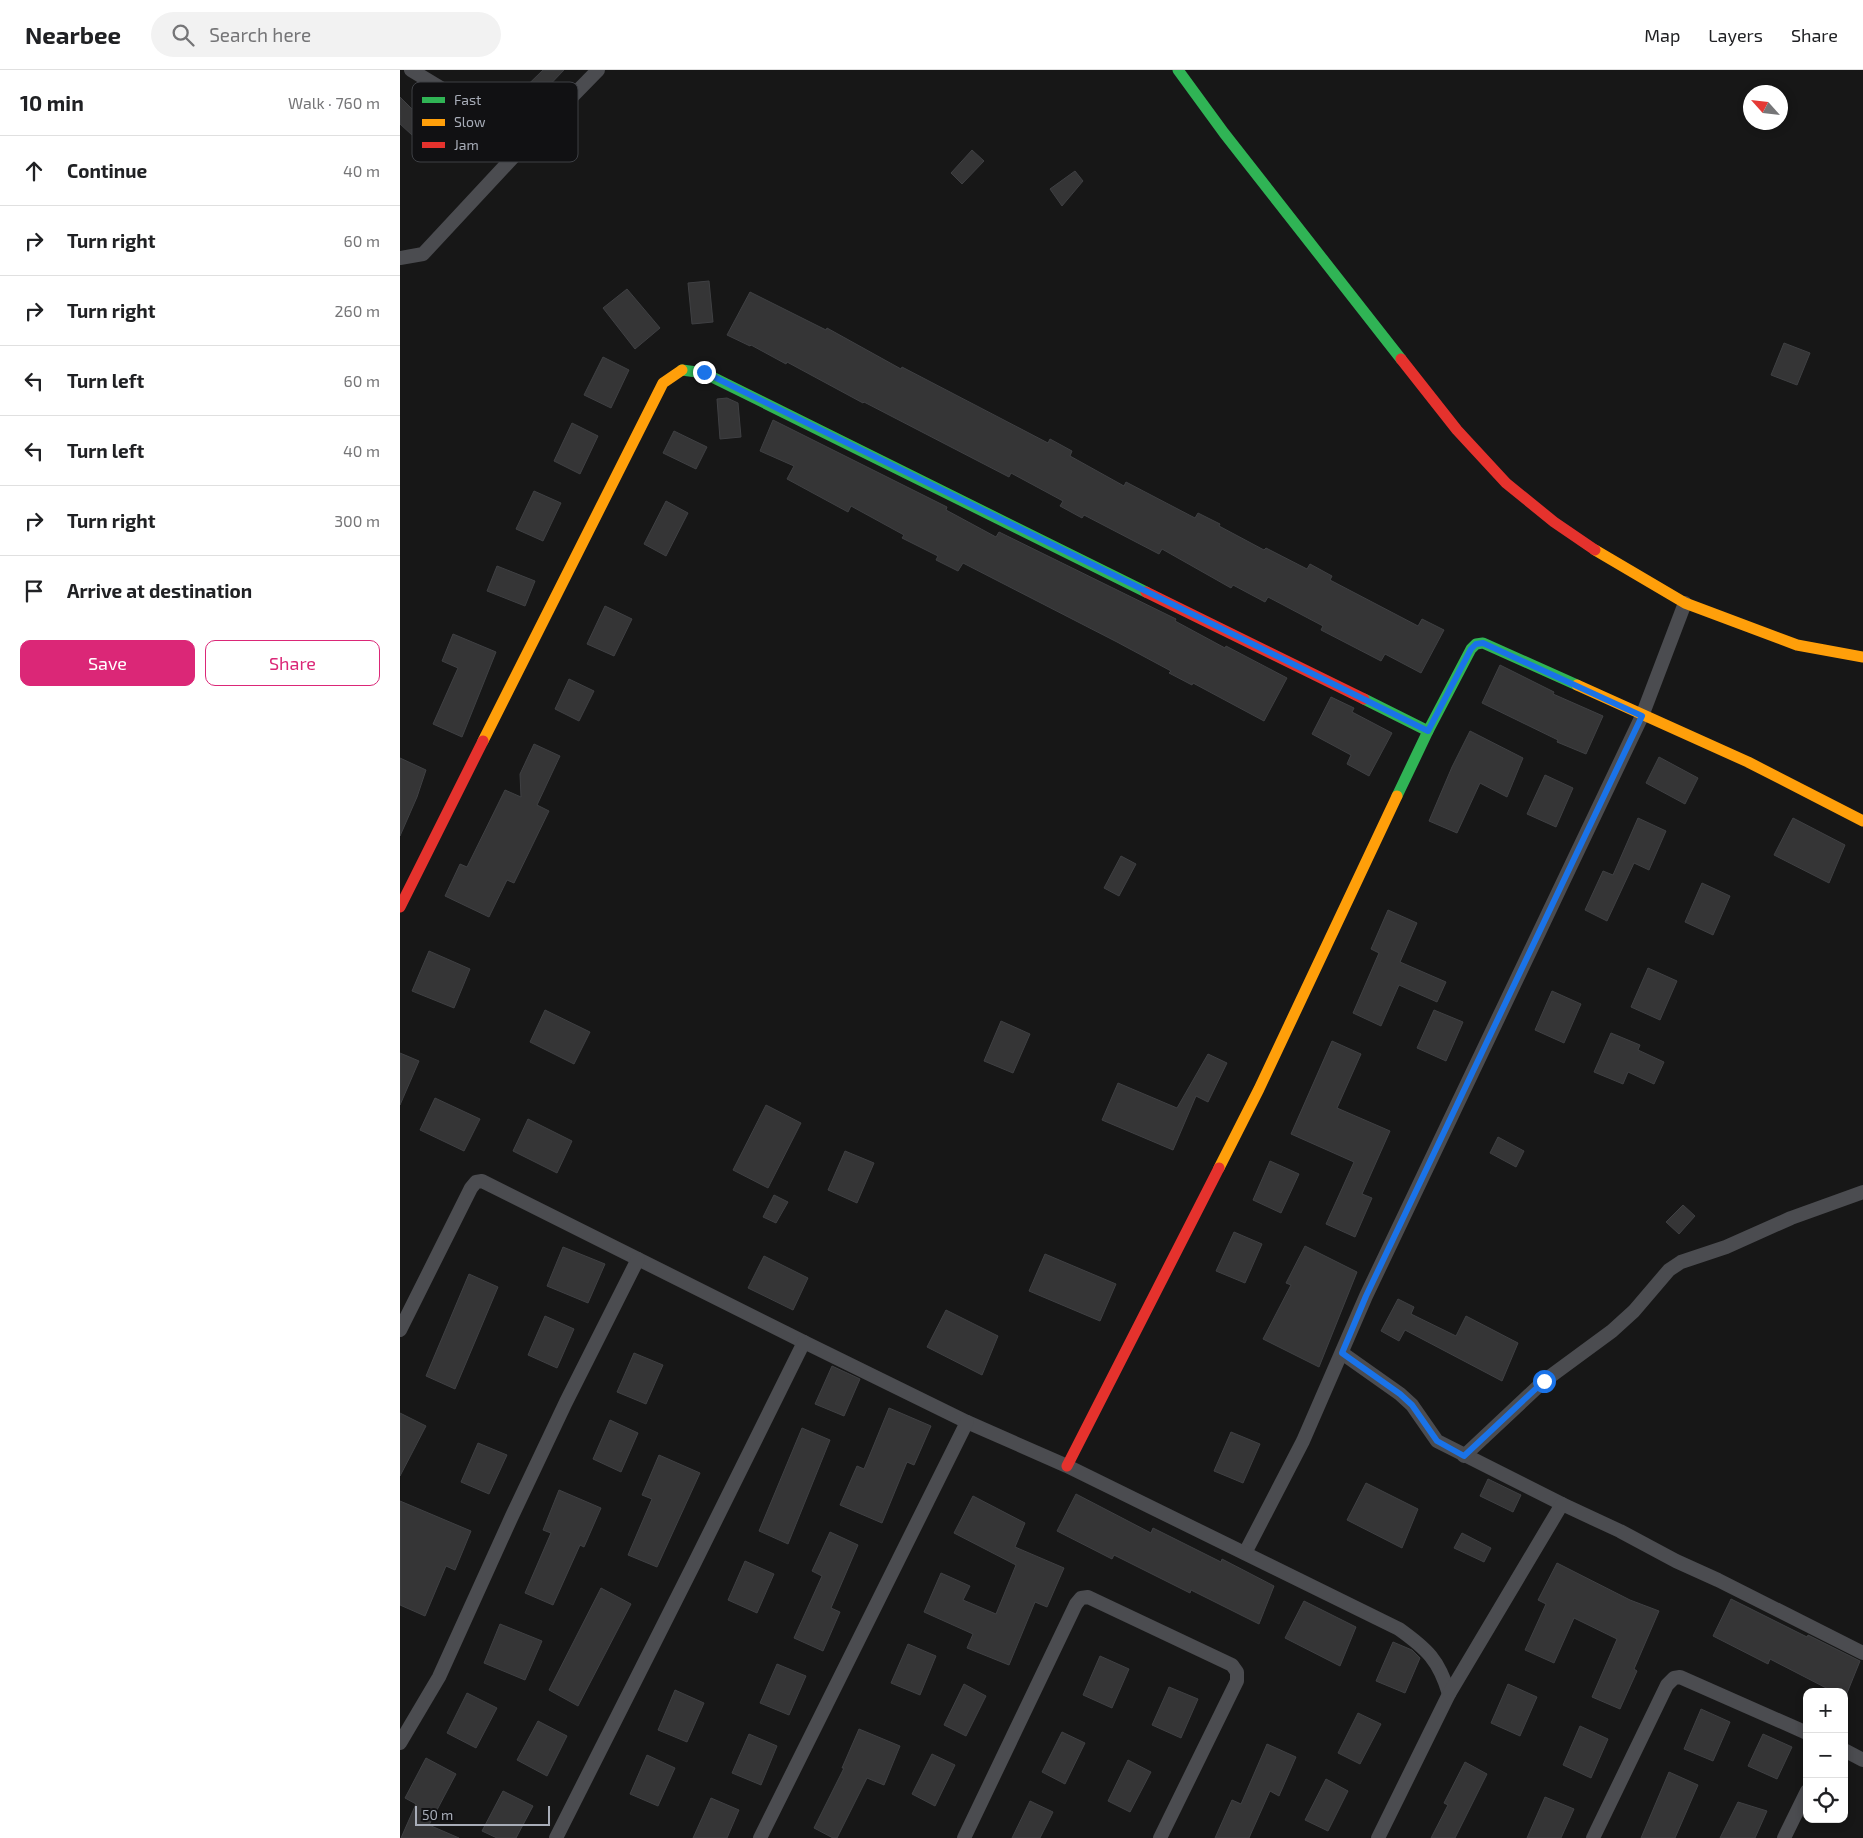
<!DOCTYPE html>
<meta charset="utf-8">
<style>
:root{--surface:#fff;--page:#f2f2f2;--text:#202124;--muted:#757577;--line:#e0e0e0;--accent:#db2777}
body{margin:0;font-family:"Exo 2",sans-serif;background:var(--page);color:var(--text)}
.controls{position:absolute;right:15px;bottom:15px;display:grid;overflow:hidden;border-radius:10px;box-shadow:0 2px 8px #0003}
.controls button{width:45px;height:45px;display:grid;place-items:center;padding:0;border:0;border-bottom:1px solid var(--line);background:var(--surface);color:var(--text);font:25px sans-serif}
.compass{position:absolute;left:1343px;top:15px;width:45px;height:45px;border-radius:50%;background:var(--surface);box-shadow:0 2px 8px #0003;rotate:297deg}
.scale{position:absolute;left:15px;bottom:12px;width:135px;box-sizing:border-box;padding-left:5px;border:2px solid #a8adb8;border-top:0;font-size:14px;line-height:18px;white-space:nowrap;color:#a8adb8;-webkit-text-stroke:4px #111113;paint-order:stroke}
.stop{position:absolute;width:15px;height:15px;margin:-11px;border:4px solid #1a73e8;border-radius:50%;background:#fff}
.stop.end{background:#1a73e8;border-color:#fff;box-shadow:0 1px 5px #0008}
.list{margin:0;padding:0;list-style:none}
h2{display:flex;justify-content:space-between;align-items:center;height:65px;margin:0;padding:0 20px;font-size:21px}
h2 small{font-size:16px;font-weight:400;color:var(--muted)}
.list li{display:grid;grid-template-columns:32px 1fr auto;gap:15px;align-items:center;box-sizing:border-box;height:70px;padding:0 20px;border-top:1px solid var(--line)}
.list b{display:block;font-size:19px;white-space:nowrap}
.list em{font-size:16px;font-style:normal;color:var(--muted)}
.actions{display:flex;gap:10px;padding:15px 20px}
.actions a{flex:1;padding:11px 0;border:1px solid var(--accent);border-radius:10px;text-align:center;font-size:18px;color:var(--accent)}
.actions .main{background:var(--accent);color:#fff}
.icon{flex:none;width:28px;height:28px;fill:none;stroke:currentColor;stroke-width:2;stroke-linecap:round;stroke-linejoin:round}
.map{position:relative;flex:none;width:1463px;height:1768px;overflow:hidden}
header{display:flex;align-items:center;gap:30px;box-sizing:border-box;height:70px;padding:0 25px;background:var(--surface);border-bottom:1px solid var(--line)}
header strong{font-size:24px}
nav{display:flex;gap:28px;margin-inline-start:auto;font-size:18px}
.search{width:350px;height:45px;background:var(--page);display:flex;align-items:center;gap:12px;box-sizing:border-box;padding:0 18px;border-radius:28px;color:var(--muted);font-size:19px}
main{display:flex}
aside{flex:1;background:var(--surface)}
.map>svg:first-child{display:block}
.building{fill:#353536;stroke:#3f4043}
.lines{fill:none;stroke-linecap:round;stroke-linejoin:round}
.street{stroke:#4b4c50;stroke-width:14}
.fast{stroke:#30b455;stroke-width:11}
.slow{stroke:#ff9f0a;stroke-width:11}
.jam{stroke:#e5322d;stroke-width:11}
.route{stroke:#1a73e8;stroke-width:6}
.key{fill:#111113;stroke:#3e4045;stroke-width:1}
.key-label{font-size:14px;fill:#a8adb8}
</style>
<header>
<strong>Nearbee</strong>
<div class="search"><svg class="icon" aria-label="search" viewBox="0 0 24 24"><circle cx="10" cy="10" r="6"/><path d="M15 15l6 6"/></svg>Search here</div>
<nav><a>Map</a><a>Layers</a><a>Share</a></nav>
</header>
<main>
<aside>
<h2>10 min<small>Walk · 760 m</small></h2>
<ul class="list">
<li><svg class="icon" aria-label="ahead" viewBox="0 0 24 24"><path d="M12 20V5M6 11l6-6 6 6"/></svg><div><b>Continue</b></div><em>40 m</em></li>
<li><svg class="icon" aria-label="right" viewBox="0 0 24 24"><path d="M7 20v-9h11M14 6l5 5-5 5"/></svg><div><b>Turn right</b></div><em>60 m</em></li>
<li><svg class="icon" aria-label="right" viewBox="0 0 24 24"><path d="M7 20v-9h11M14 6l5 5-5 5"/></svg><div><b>Turn right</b></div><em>260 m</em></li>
<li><svg class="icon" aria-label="left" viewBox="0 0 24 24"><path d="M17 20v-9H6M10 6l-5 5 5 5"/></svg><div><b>Turn left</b></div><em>60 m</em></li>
<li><svg class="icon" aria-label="left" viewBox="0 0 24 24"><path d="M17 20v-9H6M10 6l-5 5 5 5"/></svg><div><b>Turn left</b></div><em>40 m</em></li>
<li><svg class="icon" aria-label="right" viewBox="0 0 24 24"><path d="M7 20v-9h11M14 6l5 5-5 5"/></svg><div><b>Turn right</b></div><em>300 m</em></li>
<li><svg class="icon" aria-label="arrive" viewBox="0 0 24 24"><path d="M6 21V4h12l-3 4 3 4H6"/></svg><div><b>Arrive at destination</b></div></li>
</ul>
<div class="actions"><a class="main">Save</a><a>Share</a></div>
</aside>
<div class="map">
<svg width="1463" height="1768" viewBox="0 0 1463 1768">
<rect width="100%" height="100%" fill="#171717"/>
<g class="building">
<polygon points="143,0 164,0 118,48 106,36"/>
<polygon points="0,27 25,52 12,65 0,54"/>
<polygon points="572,80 584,91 562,114 551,103"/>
<polygon points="675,101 683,111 662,136 650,119"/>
<polygon points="309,211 313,252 292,254 288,213"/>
<polygon points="227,219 260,258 235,279 203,238"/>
<polygon points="350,222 426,260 427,258 501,299 502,297 648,373 650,369 672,381 670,386 724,416 726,412 795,448 798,443 820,454 819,456 864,480 866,478 907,499 910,494 932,506 930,510 1018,556 1022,549 1044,560 1021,603 985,584 981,591 921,560 923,556 868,527 865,532 833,515 831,518 762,479 759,484 684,445 682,448 660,436 663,431 611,403 609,407 464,332 463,333 387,292 386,294 351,275 350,276 327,265"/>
<polygon points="1384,273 1410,283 1397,315 1371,305"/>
<polygon points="203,287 229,300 211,338 184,325"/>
<polygon points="327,328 338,333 341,367 320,369 317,329"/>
<polygon points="373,350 547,437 546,440 596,467 599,462 776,549 775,551 825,578 826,576 887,608 864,651 793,613 792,615 769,603 771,601 717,572 563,493 558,501 536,490 538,486 502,468 504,465 451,436 448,442 387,409 394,396 360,381"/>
<polygon points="172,353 198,366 180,404 154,391"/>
<polygon points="274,361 307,377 296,399 263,383"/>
<polygon points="134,421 161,433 143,471 116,459"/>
<polygon points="266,431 288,443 266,486 244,474"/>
<polygon points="97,496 135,511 125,536 87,521"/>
<polygon points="205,536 232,549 214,586 187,574"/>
<polygon points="53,564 96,582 62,667 33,654 58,598 42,591"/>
<polygon points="1100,595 1154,622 1153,624 1203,646 1186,684 1157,672 1158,670 1082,633"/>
<polygon points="169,609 194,621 179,651 155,639"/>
<polygon points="931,627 954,638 952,642 992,663 969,706 947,694 951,685 912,664"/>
<polygon points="1070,661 1123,688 1107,727 1080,713 1057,763 1029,751 1052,697"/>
<polygon points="134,674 160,686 137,735 149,741 114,813 107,810 89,847 45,826 60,794 67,797 105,720 121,727 120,704"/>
<polygon points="1259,687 1298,708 1285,734 1246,713"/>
<polygon points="0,688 26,700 17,727 0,766"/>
<polygon points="1145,705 1173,718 1156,757 1127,744"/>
<polygon points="1238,748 1266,761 1249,800 1234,793 1207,851 1185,840 1203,801 1213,805"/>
<polygon points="1393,748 1445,775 1429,813 1374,785"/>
<polygon points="721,786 736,794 719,826 704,818"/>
<polygon points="1302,813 1330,826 1313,865 1285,852"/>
<polygon points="988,840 1017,853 1000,892 1046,912 1037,932 999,915 981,956 953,943 979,883 971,879"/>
<polygon points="29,881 70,899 54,938 12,921"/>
<polygon points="1248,898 1277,911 1260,950 1231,937"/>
<polygon points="1152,921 1181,934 1164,973 1135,960"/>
<polygon points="145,940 190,962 174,994 130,972"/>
<polygon points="1034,940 1063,952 1046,991 1017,978"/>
<polygon points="601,951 630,964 613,1003 584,991"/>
<polygon points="1211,963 1240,975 1238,980 1264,992 1254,1014 1228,1002 1223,1014 1194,1002"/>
<polygon points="932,971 961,984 937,1038 990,1061 962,1124 972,1128 955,1167 926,1154 954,1092 891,1064"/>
<polygon points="0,983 19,991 0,1035"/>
<polygon points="808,984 827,993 808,1032 796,1026 773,1080 702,1050 718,1013 777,1038"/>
<polygon points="35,1028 80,1049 64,1081 20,1060"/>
<polygon points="366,1035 401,1053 368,1118 333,1100"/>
<polygon points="128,1049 172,1071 157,1103 113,1081"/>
<polygon points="1098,1067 1124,1081 1116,1097 1090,1083"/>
<polygon points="445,1081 474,1093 457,1133 428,1120"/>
<polygon points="870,1091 899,1104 881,1143 853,1130"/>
<polygon points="374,1125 388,1132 376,1153 363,1147"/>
<polygon points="1283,1135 1295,1146 1279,1164 1266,1152"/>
<polygon points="834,1162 862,1174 845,1213 816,1201"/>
<polygon points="905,1176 957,1202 919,1297 863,1269 891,1215 886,1213"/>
<polygon points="163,1177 205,1194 188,1233 147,1216"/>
<polygon points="645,1184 716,1214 700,1251 629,1221"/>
<polygon points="364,1186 408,1208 393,1240 348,1218"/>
<polygon points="69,1204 98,1217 55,1319 26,1306"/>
<polygon points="998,1229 1014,1237 1011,1244 1056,1266 1066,1246 1118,1273 1102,1311 1005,1260 999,1271 981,1261"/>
<polygon points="546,1240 598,1266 582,1305 527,1277"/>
<polygon points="145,1246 174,1259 157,1298 128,1285"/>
<polygon points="234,1283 263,1295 246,1334 217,1322"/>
<polygon points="432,1296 460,1309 444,1346 415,1334"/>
<polygon points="489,1338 531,1356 514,1395 507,1392 482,1453 440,1435 457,1396 464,1399"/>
<polygon points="0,1343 26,1356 0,1406"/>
<polygon points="210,1350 238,1363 221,1402 193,1389"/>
<polygon points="402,1358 430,1370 388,1474 359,1461"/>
<polygon points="831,1362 860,1374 843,1413 814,1401"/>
<polygon points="78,1373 107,1385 89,1424 61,1412"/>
<polygon points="259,1385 300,1403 257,1497 228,1485 252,1429 242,1425"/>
<polygon points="1088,1409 1121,1425 1113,1442 1080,1426"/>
<polygon points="966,1413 1018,1439 1002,1478 947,1450"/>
<polygon points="159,1420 201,1438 184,1477 180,1475 153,1535 125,1523 151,1463 143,1460"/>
<polygon points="676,1424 751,1463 753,1458 821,1492 822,1489 874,1516 859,1554 791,1520 790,1523 714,1485 712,1489 657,1461"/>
<polygon points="573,1426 625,1453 615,1477 664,1498 647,1537 635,1532 609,1595 567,1578 573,1564 524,1542 541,1503 570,1516 563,1530 596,1544 616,1495 554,1463"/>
<polygon points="0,1431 71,1461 55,1500 46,1496 25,1546 0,1535"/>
<polygon points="430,1462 458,1475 431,1538 440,1542 423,1581 394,1568 422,1506 412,1501"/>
<polygon points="1062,1463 1091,1478 1084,1492 1054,1478"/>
<polygon points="345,1491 374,1504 357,1543 328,1530"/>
<polygon points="1157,1493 1230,1530 1259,1541 1234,1599 1237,1601 1220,1639 1192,1627 1217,1569 1174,1548 1154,1593 1125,1580 1146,1534 1138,1530"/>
<polygon points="201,1518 231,1534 178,1636 149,1620"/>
<polygon points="1331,1529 1407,1567 1408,1565 1460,1591 1445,1628 1444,1622 1434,1622 1370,1589 1368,1594 1313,1566"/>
<polygon points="904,1531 956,1557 940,1596 885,1568"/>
<polygon points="100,1554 142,1571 125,1610 84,1593"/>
<polygon points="993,1572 1012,1580 1020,1588 1005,1623 976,1611"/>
<polygon points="508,1574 536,1586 520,1625 491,1613"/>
<polygon points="700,1586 729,1599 712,1638 683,1625"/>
<polygon points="377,1594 406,1606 389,1645 360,1633"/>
<polygon points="564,1614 586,1626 566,1666 544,1655"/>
<polygon points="1108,1614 1137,1627 1120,1666 1091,1653"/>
<polygon points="769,1617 798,1629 781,1668 752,1655"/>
<polygon points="275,1620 304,1633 287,1672 258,1660"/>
<polygon points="67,1623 97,1638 76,1678 47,1663"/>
<polygon points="1301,1639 1330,1652 1313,1691 1284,1679"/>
<polygon points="958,1643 981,1654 960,1694 938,1683"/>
<polygon points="138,1651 167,1666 147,1706 117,1690"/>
<polygon points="1180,1656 1208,1669 1191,1708 1163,1695"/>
<polygon points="459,1659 500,1676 484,1715 467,1708 437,1768 433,1768 414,1758 444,1698 442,1698"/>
<polygon points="662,1662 685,1673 665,1714 642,1702"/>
<polygon points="349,1664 377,1676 361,1715 332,1703"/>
<polygon points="1363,1664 1392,1677 1377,1709 1348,1696"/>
<polygon points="867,1674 896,1687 879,1726 870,1721 849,1768 815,1768 832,1730 841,1734"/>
<polygon points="532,1684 555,1695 535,1736 512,1724"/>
<polygon points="247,1685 275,1698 258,1736 230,1724"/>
<polygon points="26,1688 56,1704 29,1755 59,1768 1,1768 16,1734 5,1728"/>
<polygon points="728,1690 751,1702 730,1742 708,1731"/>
<polygon points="1065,1692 1087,1704 1055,1768 1031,1768 1048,1735 1044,1733"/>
<polygon points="1269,1702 1298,1715 1275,1768 1241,1768"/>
<polygon points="926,1709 948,1721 928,1761 905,1750"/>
<polygon points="103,1721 133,1736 116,1768 97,1768 82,1761"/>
<polygon points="1145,1727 1174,1739 1161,1768 1127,1768"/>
<polygon points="311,1728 339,1740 327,1768 293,1768"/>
<polygon points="630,1731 653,1742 640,1768 612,1768"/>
<polygon points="1338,1732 1367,1741 1355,1768 1320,1768"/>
</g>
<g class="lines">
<g class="street">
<polyline points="11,0 69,35 117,83"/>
<polyline points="0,188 23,184 117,83 198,0"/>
<polyline points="0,1260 71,1118 76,1112 82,1111 404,1272"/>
<polyline points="942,1283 1000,1324 1012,1335 1037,1371 1162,1434"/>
<polyline points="1064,1386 1144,1311 1212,1261 1234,1241 1269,1200 1281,1192 1326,1177 1391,1148 1463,1122"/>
<polyline points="845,1483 903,1371 966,1226 1242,646 1285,533"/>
<polyline points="0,1673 39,1607 112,1446 166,1332 238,1189"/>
<polyline points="1444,1680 1463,1690"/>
<path d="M156,1768l138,-274 110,-222 163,80 100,44 332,163c28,20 40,31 50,65"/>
<polyline points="360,1768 567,1352"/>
<polyline points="564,1768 676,1534 681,1528 688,1527 832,1595 837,1602 837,1611 760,1768"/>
<polyline points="978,1768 1049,1624 1162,1434 1220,1461 1276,1491 1318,1510 1463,1583"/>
<polyline points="1193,1768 1267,1615 1274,1608 1280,1607 1407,1663"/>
<polyline points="1384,1768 1407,1721"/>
</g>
<g class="fast">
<polyline points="778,0 824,63 1001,289"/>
<polyline points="282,300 304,303 746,522"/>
<polyline points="964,629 1028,661"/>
<polyline points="997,726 1028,661 1071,579 1076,574 1083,573 1177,615"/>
</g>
<g class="slow">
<polyline points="1195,480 1285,533 1397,575 1463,587"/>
<polyline points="1177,615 1348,692 1463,751"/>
<polyline points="83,671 263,313 282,300"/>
<polyline points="819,1098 859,1019 997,726"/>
</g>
<g class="jam">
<polyline points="1001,289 1057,360 1106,413 1154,452 1195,480"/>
<polyline points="746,522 964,629"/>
<polyline points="0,837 83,671"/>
<polyline points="667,1396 819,1098"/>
</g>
</g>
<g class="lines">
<polyline class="route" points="304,302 1028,661 1071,579 1076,574 1083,573 1242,646 966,1226 942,1283 1000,1324 1012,1335 1037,1371 1064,1386 1144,1311"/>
</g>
<rect x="12" y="12" width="166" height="80" rx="8" class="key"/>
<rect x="22" y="27" width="23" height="6" fill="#30b455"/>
<rect x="22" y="49" width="23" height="7" fill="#ff9f0a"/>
<rect x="22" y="72" width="23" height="6" fill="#e5322d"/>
<g class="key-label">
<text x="54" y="35">Fast</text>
<text x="54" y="57">Slow</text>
<text x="54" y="80">Jam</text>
</g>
</svg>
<div class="controls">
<button>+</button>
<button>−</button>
<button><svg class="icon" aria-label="locate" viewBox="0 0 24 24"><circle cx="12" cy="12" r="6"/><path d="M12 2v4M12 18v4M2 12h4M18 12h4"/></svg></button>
</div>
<svg class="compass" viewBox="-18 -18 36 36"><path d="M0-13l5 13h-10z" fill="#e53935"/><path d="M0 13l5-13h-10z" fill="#757577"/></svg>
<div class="scale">50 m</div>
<div class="stop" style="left:1144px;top:1311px"></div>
<div class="stop end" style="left:304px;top:302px"></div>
</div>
</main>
